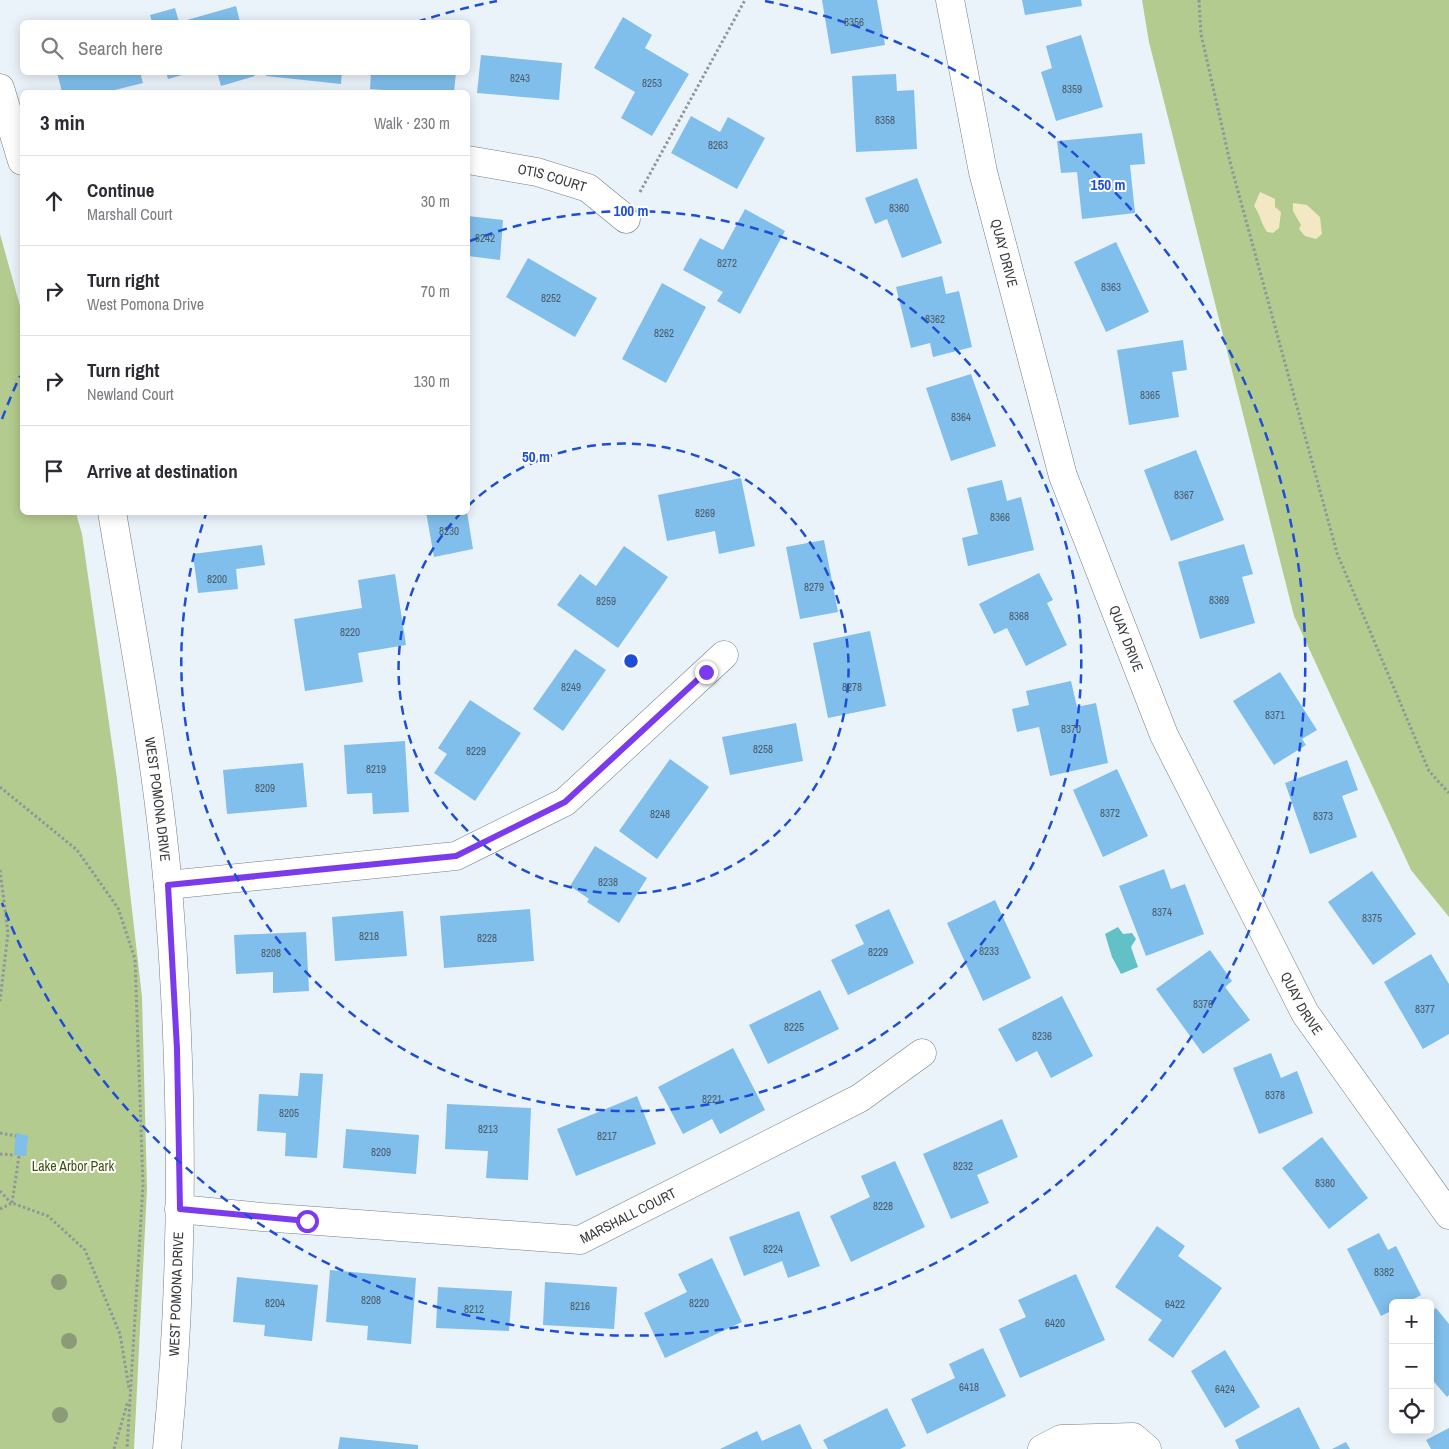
<!DOCTYPE html>
<meta charset="utf-8">
<style>
:root{--surface:#fff;--page:#f7f7f7;--text:#2b2b33;--muted:#7c7c81;--line:#e1e1e2}
body{margin:0;font-family:"Archivo Narrow",sans-serif;background:var(--page);color:var(--text)}
.controls{position:absolute;right:15px;bottom:15px;display:grid;overflow:hidden;border-radius:8px;box-shadow:0 2px 12px #0003}
.controls button{width:45px;height:45px;display:grid;place-items:center;padding:0;border:0;border-bottom:1px solid var(--line);background:var(--surface);color:var(--text);font:25px sans-serif}
.stop{position:absolute;width:15px;height:15px;margin:-11px;border:4px solid #7c3aed;border-radius:50%;background:#fff}
.stop.end{background:#7c3aed;border-color:#fff;box-shadow:0 1px 5px #0008}
.list{margin:0;padding:0;list-style:none}
h2{display:flex;justify-content:space-between;align-items:center;height:65px;margin:0;padding:0 20px;font-size:21px}
h2 small{font-size:16px;font-weight:400;color:var(--muted)}
.list li{display:grid;grid-template-columns:32px 1fr auto;gap:15px;align-items:center;box-sizing:border-box;height:90px;padding:0 20px;border-top:1px solid var(--line)}
.list b{display:block;font-size:19px;white-space:nowrap}
.list p{margin:0;font-size:16px;white-space:nowrap;color:var(--muted)}
.list em{font-size:16px;font-style:normal;color:var(--muted)}
.icon{flex:none;width:28px;height:28px;fill:none;stroke:currentColor;stroke-width:2;stroke-linecap:round;stroke-linejoin:round}
.map{position:relative;flex:none;width:1449px;height:1449px;overflow:hidden}
.search{position:absolute;background:var(--surface);box-shadow:0 2px 12px #0003;left:20px;top:20px;width:450px;height:55px;display:flex;align-items:center;gap:12px;box-sizing:border-box;padding:0 18px;border-radius:8px;color:var(--muted);font-size:19px}
.panel{position:absolute;background:var(--surface);box-shadow:0 2px 12px #0003;left:20px;top:90px;width:450px;height:425px;border-radius:8px}
.map>svg:first-child{display:block}
.green{fill:#b3cb8e}
.sand{fill:#f2e8c3}
.water{fill:#61c1c6}
.building{fill:#80beeb}
.lines{fill:none;stroke-linecap:round;stroke-linejoin:round}
.street-casing{stroke:#767e83;stroke-width:29}
.path{stroke:#90969b;stroke-width:3;stroke-dasharray:2.5 2.5;stroke-linecap:butt}
.street{stroke:#fff;stroke-width:28}
.tree{fill:#8b9a77}
.route{stroke:#7c3aed;stroke-width:6}
.ring{fill:none;stroke:#1d4ed8;stroke-width:2.5;stroke-dasharray:9 6}
.labels{text-anchor:middle;stroke-width:4;stroke-linejoin:round;paint-order:stroke}
.number-label{font-size:11px;fill:#4b5c6a}
.street-label{font-size:14px;fill:#393c3f;stroke:#fff}
.park-label{font-size:14px;fill:#3d520b;stroke:#fff}
.centre{fill:#1d4ed8;stroke:#fff;stroke-width:2.5}
.ring-label{font-size:15px;text-anchor:middle;font-weight:bold;fill:#1d4ed8;stroke:#fff;stroke-width:4;stroke-linejoin:round;paint-order:stroke}
</style>
<div class="map">
<svg width="1449" height="1449" viewBox="0 0 1449 1449">
<rect width="100%" height="100%" fill="#ebf3fa"/>
<g class="green">
<polygon points="1142,0 1449,0 1449,917 1411,870 1294,616 1149,42"/>
<polygon points="0,234 22,313 22,512 76,513 82,534 117,779 142,997 147,1189 134,1449 0,1449"/>
</g>
<g class="sand">
<path d="M1260,192l15,7v8l6,5 -2,16 -6,5 -6,-1c-6,-9 -7,-18 -13,-26z"/>
<polygon points="1293,203 1307,205 1320,217 1322,234 1316,239 1305,236 1299,229 1301,225 1293,211"/>
</g>
<polygon class="water" points="1118,927 1123,934 1132,933 1136,939 1131,947 1138,967 1121,974 1112,957 1105,934"/>
<g class="building">
<polygon points="822,0 877,0 885,45 831,54"/>
<polygon points="1022,0 1081,0 1082,6 1025,15"/>
<polygon points="236,6 240,22 180,22"/>
<polygon points="175,8 179,22 152,22 150,15"/>
<polygon points="623,17 652,35 645,48 689,74 652,136 621,118 635,92 594,68"/>
<polygon points="1081,35 1103,107 1056,121 1041,72 1052,68 1046,46"/>
<polygon points="481,55 562,63 559,100 477,93"/>
<polygon points="57,72 140,72 143,83 107,92 62,92"/>
<polygon points="166,72 189,72 189,73 168,79"/>
<polygon points="217,72 254,72 255,76 221,86"/>
<polygon points="267,72 342,72 341,84 266,76"/>
<polygon points="371,72 456,72 454,92 412,92 370,89"/>
<polygon points="896,74 897,91 914,90 917,149 856,152 852,76"/>
<polygon points="691,116 720,132 728,117 765,138 737,189 671,153"/>
<polygon points="1142,133 1145,164 1130,165 1135,213 1082,219 1077,172 1061,173 1057,141"/>
<polygon points="917,178 942,243 902,258 887,219 875,224 865,198"/>
<polygon points="745,209 785,231 740,314 717,301 723,292 683,270 700,238 723,250"/>
<polygon points="468,216 503,220 500,260 468,256"/>
<polygon points="1116,242 1149,312 1106,332 1074,262"/>
<polygon points="528,258 597,298 575,337 506,297"/>
<polygon points="942,276 946,294 959,291 972,347 933,357 930,343 911,348 896,287"/>
<polygon points="662,283 706,307 666,383 622,359"/>
<polygon points="1183,340 1187,370 1172,372 1179,417 1129,425 1117,350"/>
<polygon points="971,374 996,446 951,461 926,388"/>
<polygon points="1196,450 1224,520 1171,541 1144,470"/>
<polygon points="741,478 755,546 719,554 715,531 667,541 658,495"/>
<polygon points="1002,480 1007,501 1021,497 1034,550 968,566 962,538 978,534 967,488"/>
<polygon points="426,512 467,512 473,549 434,557"/>
<polygon points="824,540 838,612 800,619 786,547"/>
<polygon points="1244,544 1253,574 1242,577 1255,623 1200,639 1178,562"/>
<polygon points="262,545 265,565 236,569 238,589 198,593 193,554"/>
<polygon points="624,546 668,577 618,648 557,605 580,574 596,586"/>
<polygon points="1039,573 1053,600 1047,603 1067,645 1026,666 1007,628 994,634 979,604"/>
<polygon points="395,574 406,645 358,653 363,682 305,691 294,619 362,608 358,580"/>
<polygon points="870,631 886,706 828,718 813,643"/>
<polygon points="575,649 606,670 563,731 533,709"/>
<polygon points="1280,672 1317,730 1302,739 1306,745 1274,765 1233,701"/>
<polygon points="1071,681 1077,707 1096,703 1108,763 1050,776 1039,727 1017,732 1012,709 1029,705 1026,691"/>
<polygon points="470,700 521,733 475,801 434,773 447,754 438,748"/>
<polygon points="796,723 803,761 730,775 722,737"/>
<polygon points="405,741 409,812 373,814 372,793 347,794 344,745"/>
<polygon points="670,759 709,787 657,859 619,831"/>
<polygon points="1347,760 1358,790 1342,796 1357,837 1310,854 1285,783"/>
<polygon points="303,763 307,807 227,814 223,770"/>
<polygon points="1117,769 1148,836 1103,857 1073,790"/>
<polygon points="595,846 647,878 619,923 587,902 589,899 570,886"/>
<polygon points="1164,869 1171,889 1185,884 1204,934 1146,956 1119,886"/>
<polygon points="1372,871 1416,934 1373,965 1328,902"/>
<polygon points="995,900 1031,978 983,1001 947,923"/>
<polygon points="530,909 534,961 444,968 440,916"/>
<polygon points="889,909 914,963 848,995 831,960 864,944 855,925"/>
<polygon points="403,911 407,956 335,961 332,917"/>
<polygon points="306,932 309,991 273,993 273,972 236,974 234,935"/>
<polygon points="1210,950 1232,981 1225,987 1250,1020 1203,1054 1156,989"/>
<polygon points="1431,954 1449,984 1449,1034 1423,1049 1384,982"/>
<polygon points="820,990 839,1029 768,1064 749,1025"/>
<polygon points="1062,996 1093,1056 1051,1078 1037,1051 1016,1062 998,1029"/>
<polygon points="733,1048 765,1110 720,1134 712,1119 683,1134 658,1087"/>
<polygon points="1271,1053 1281,1078 1297,1071 1313,1113 1259,1134 1233,1068"/>
<polygon points="300,1073 323,1074 317,1158 285,1156 286,1133 257,1131 259,1094 298,1096"/>
<polygon points="637,1096 656,1144 576,1176 557,1129"/>
<polygon points="447,1104 531,1108 528,1180 486,1178 488,1151 445,1149"/>
<polygon points="1002,1119 1018,1157 977,1175 989,1203 951,1219 923,1154"/>
<polygon points="346,1129 419,1135 416,1174 343,1168"/>
<polygon points="16,1133 28,1136 26,1156 14,1155"/>
<polygon points="1322,1137 1368,1198 1329,1229 1282,1168"/>
<polygon points="895,1161 925,1227 851,1262 830,1216 870,1197 861,1176"/>
<polygon points="799,1211 820,1266 788,1278 782,1261 744,1276 729,1237"/>
<polygon points="1157,1226 1185,1246 1178,1256 1222,1288 1173,1358 1148,1340 1162,1320 1115,1287"/>
<polygon points="1379,1233 1388,1250 1396,1246 1421,1295 1406,1303 1393,1303 1393,1310 1381,1316 1347,1249"/>
<polygon points="712,1258 742,1322 665,1358 644,1313 687,1292 678,1274"/>
<polygon points="330,1270 416,1278 411,1344 367,1340 368,1326 326,1322"/>
<polygon points="1076,1274 1105,1340 1020,1378 999,1329 1026,1317 1018,1300"/>
<polygon points="237,1277 318,1285 312,1341 264,1336 265,1325 233,1322"/>
<polygon points="545,1282 617,1287 614,1329 543,1325"/>
<polygon points="438,1287 512,1291 509,1331 436,1328"/>
<polygon points="1436,1308 1449,1324 1449,1395 1447,1397 1430,1377 1430,1313"/>
<polygon points="983,1348 1006,1396 927,1434 911,1399 955,1378 949,1364"/>
<polygon points="1225,1350 1260,1407 1225,1428 1191,1371"/>
<polygon points="1299,1407 1320,1449 1239,1449 1235,1440"/>
<polygon points="887,1408 906,1446 900,1449 828,1449 823,1440"/>
<polygon points="800,1424 812,1449 720,1449 757,1431 762,1441"/>
<polygon points="1449,1428 1449,1449 1431,1449 1426,1440"/>
<polygon points="340,1437 418,1445 418,1449 338,1449"/>
<polygon points="1346,1442 1350,1449 1332,1449"/>
</g>
<g class="lines">
<defs>
<g id="street">
<path id="s1" d="M950,0l33,172 80,304 101,259 141,278 144,202"/>
<polyline points="0,88 22,161"/>
<path id="s2" d="M468,160l69,12 51,16 38,31"/>
<path id="s3" d="M112,512c21,124 45,249 56,375 15,186 17,376 -1,562"/>
<polyline points="168,885 456,856 565,802 724,655"/>
<path id="s4" d="M179,1209l83,8 318,23 280,-142 62,-45"/>
<polyline points="1042,1449 1061,1439 1133,1437 1147,1449"/>
</g>
</defs>
<use href="#street" class="street-casing"/>
<g class="path">
<polyline points="1199,0 1201,34 1230,162 1337,553 1429,771 1449,793"/>
<polyline points="640,192 745,0"/>
<polyline points="0,787 77,850 118,908 135,959 143,1185 127,1449"/>
<polyline points="0,870 8,933 0,1001"/>
<polyline points="0,1133 16,1136"/>
<polyline points="0,1154 14,1155"/>
<polyline points="0,1191 11,1203"/>
<polyline points="12,1203 19,1156"/>
<polyline points="0,1209 12,1203 48,1216 85,1250 120,1334 129,1388"/>
<polyline points="114,1449 128,1401"/>
</g>
<use href="#street" class="street"/>
</g>
<g class="tree">
<circle cx="59" cy="1282" r="8"/>
<circle cx="69" cy="1341" r="8"/>
<circle cx="60" cy="1415" r="8"/>
</g>
<g class="lines">
<polyline class="route" points="307,1221 180,1209 177,1049 168,885 456,856 565,802 706,672"/>
</g>
<g class="ring">
<path d="M468 506A225 225 0 1 1 461 513"/>
<path d="M470 241A450 450 0 1 1 206 514"/>
<path d="M2 419A674 674 0 0 1 20 376M417 22A674 674 0 0 1 497 1M765 1A674 674 0 1 1 2 903"/>
</g>
<g class="labels">
<g class="number-label">
<text x="854" y="26">8356</text>
<text x="520" y="82">8243</text>
<text x="652" y="87">8253</text>
<text x="1072" y="93">8359</text>
<text x="885" y="124">8358</text>
<text x="718" y="149">8263</text>
<text x="899" y="212">8360</text>
<text x="485" y="242">8242</text>
<text x="727" y="267">8272</text>
<text x="1111" y="291">8363</text>
<text x="551" y="302">8252</text>
<text x="935" y="323">8362</text>
<text x="664" y="337">8262</text>
<text x="1150" y="399">8365</text>
<text x="961" y="421">8364</text>
<text x="1184" y="499">8367</text>
<text x="705" y="517">8269</text>
<text x="1000" y="521">8366</text>
<text x="449" y="535">8230</text>
<text x="217" y="583">8200</text>
<text x="814" y="591">8279</text>
<text x="1219" y="604">8369</text>
<text x="606" y="605">8259</text>
<text x="1019" y="620">8368</text>
<text x="350" y="636">8220</text>
<text x="571" y="691">8249</text>
<text x="852" y="691">8278</text>
<text x="1275" y="719">8371</text>
<text x="1071" y="733">8370</text>
<text x="763" y="753">8258</text>
<text x="476" y="755">8229</text>
<text x="376" y="773">8219</text>
<text x="265" y="792">8209</text>
<text x="1110" y="817">8372</text>
<text x="660" y="818">8248</text>
<text x="1323" y="820">8373</text>
<text x="608" y="886">8238</text>
<text x="1162" y="916">8374</text>
<text x="1372" y="922">8375</text>
<text x="369" y="940">8218</text>
<text x="487" y="942">8228</text>
<text x="989" y="955">8233</text>
<text x="878" y="956">8229</text>
<text x="271" y="957">8208</text>
<text x="1203" y="1008">8376</text>
<text x="1425" y="1013">8377</text>
<text x="794" y="1031">8225</text>
<text x="1042" y="1040">8236</text>
<text x="1275" y="1099">8378</text>
<text x="712" y="1103">8221</text>
<text x="289" y="1117">8205</text>
<text x="488" y="1133">8213</text>
<text x="607" y="1140">8217</text>
<text x="381" y="1156">8209</text>
<text x="963" y="1170">8232</text>
<text x="1325" y="1187">8380</text>
<text x="883" y="1210">8228</text>
<text x="773" y="1253">8224</text>
<text x="1384" y="1276">8382</text>
<text x="371" y="1304">8208</text>
<text x="275" y="1307">8204</text>
<text x="699" y="1307">8220</text>
<text x="1175" y="1308">6422</text>
<text x="580" y="1310">8216</text>
<text x="474" y="1313">8212</text>
<text x="1055" y="1327">6420</text>
<text x="969" y="1391">6418</text>
<text x="1225" y="1393">6424</text>
</g>
<g class="street-label">
<text dy="5" stroke="none"><textPath href="#s2" startOffset="86">OTIS COURT</textPath></text>
<text dy="5" stroke="none"><textPath href="#s1" startOffset="259">QUAY DRIVE</textPath></text>
<text dy="5" stroke="none"><textPath href="#s1" startOffset="664">QUAY DRIVE</textPath></text>
<text dy="5" stroke="none"><textPath href="#s3" startOffset="291">WEST POMONA DRIVE</textPath></text>
<text dy="5" stroke="none"><textPath href="#s1" startOffset="1069">QUAY DRIVE</textPath></text>
<text dy="5" stroke="none"><textPath href="#s4" startOffset="456">MARSHALL COURT</textPath></text>
<text transform="translate(176 1294) rotate(-88)" y="5">WEST POMONA DRIVE</text>
</g>
<g class="park-label">
<text x="73" y="1171">Lake Arbor Park</text>
</g>
</g>
<circle cx="631" cy="661" r="8" class="centre"/>
<g class="ring-label">
<text x="1108" y="190">150 m</text>
<text x="631" y="216">100 m</text>
<text x="536" y="462">50 m</text>
</g>
</svg>
<div class="controls">
<button>+</button>
<button>−</button>
<button><svg class="icon" aria-label="locate" viewBox="0 0 24 24"><circle cx="12" cy="12" r="6"/><path d="M12 2v4M12 18v4M2 12h4M18 12h4"/></svg></button>
</div>
<div class="stop" style="left:307px;top:1221px"></div>
<div class="stop end" style="left:706px;top:672px"></div>
<div class="search"><svg class="icon" aria-label="search" viewBox="0 0 24 24"><circle cx="10" cy="10" r="6"/><path d="M15 15l6 6"/></svg>Search here</div>
<section class="panel">
<h2>3 min<small>Walk · 230 m</small></h2>
<ul class="list">
<li><svg class="icon" aria-label="ahead" viewBox="0 0 24 24"><path d="M12 20V5M6 11l6-6 6 6"/></svg><div><b>Continue</b><p>Marshall Court</p></div><em>30 m</em></li>
<li><svg class="icon" aria-label="right" viewBox="0 0 24 24"><path d="M7 20v-9h11M14 6l5 5-5 5"/></svg><div><b>Turn right</b><p>West Pomona Drive</p></div><em>70 m</em></li>
<li><svg class="icon" aria-label="right" viewBox="0 0 24 24"><path d="M7 20v-9h11M14 6l5 5-5 5"/></svg><div><b>Turn right</b><p>Newland Court</p></div><em>130 m</em></li>
<li><svg class="icon" aria-label="arrive" viewBox="0 0 24 24"><path d="M6 21V4h12l-3 4 3 4H6"/></svg><div><b>Arrive at destination</b></div></li>
</ul>
</section>
</div>
